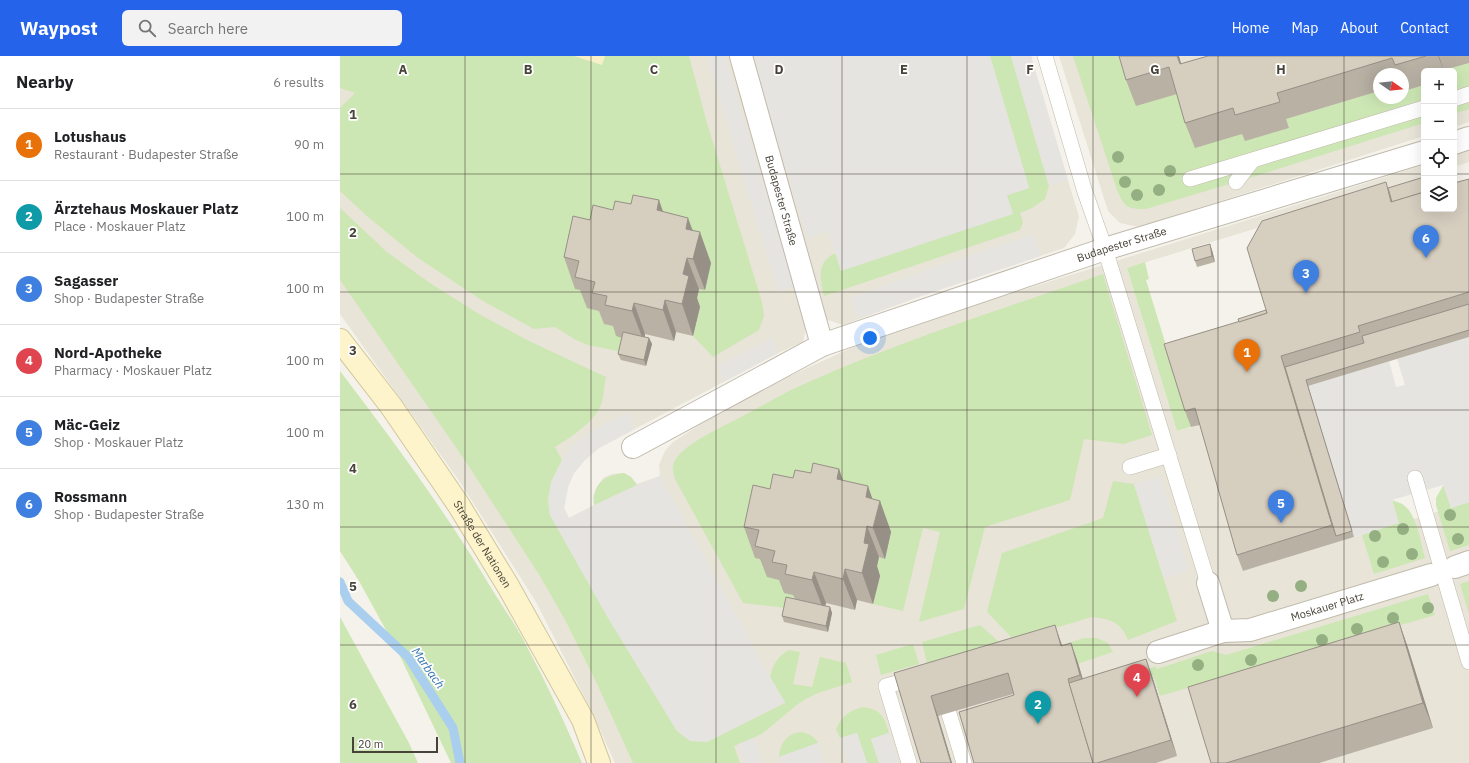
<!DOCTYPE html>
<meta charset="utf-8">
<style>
:root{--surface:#fff;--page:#f2f2f2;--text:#202124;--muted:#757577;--line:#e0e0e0;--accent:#2563eb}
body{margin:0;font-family:"IBM Plex Sans",sans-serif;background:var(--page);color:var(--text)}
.controls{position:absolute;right:12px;top:12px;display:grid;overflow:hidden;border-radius:6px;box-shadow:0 4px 16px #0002}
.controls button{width:36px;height:36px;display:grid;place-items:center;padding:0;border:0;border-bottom:1px solid var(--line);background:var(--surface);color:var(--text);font:20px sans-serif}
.compass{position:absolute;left:1033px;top:12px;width:36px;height:36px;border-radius:50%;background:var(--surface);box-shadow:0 4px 16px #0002;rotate:104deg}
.scale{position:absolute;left:12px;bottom:10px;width:86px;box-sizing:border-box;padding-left:4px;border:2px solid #484338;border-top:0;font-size:11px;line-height:14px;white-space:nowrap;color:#484338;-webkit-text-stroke:3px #fff;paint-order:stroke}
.you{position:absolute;left:530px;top:282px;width:14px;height:14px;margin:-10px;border:3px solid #fff;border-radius:50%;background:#1a73e8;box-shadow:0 0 0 6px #1a73e833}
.badge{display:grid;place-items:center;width:26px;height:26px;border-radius:50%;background:var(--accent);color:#fff;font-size:13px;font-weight:700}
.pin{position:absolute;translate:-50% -33px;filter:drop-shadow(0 1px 2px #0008)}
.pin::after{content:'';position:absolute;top:21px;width:14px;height:12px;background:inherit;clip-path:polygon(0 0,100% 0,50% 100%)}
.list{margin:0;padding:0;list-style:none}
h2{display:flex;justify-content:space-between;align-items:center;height:52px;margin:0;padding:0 16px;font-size:17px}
h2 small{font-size:13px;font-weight:400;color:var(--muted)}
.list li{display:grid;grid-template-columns:26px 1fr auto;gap:12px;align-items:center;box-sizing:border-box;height:72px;padding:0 16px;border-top:1px solid var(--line)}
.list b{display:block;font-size:15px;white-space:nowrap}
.list p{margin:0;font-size:13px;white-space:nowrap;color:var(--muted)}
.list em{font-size:13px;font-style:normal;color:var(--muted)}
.icon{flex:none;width:22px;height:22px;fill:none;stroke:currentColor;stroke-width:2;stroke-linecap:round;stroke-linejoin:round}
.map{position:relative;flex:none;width:1129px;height:707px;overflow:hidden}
header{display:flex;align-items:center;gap:24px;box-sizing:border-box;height:56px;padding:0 20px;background:var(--accent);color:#fff}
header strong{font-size:19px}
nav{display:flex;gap:22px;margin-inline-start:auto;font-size:14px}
.search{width:280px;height:36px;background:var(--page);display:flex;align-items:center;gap:10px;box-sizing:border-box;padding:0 14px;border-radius:6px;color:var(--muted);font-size:15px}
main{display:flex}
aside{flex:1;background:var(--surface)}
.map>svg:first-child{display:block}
.residential{fill:#e8e4d8;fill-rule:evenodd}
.green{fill:#cde7b4}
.sand{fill:#f6efc8}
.parking{fill:#e6e4e1}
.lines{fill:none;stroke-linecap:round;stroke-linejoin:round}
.stream{stroke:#a9ceee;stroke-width:9}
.lane-casing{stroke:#c0baac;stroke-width:16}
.street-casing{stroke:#c0baac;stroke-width:24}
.secondary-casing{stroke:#d2c79b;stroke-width:24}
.lane{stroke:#fff;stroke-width:15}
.street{stroke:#fff;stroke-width:22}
.secondary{stroke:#fdf4cb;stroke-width:22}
.tree{fill:#94af82}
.wall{fill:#b8b1a4}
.shaded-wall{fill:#969086}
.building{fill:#d6cebf;stroke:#969086}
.grid{fill:none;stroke:#484338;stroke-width:1;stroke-opacity:0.55}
.labels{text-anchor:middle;stroke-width:3.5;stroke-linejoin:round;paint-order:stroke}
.street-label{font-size:11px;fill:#484338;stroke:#fff}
.water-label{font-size:12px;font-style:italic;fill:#3475b1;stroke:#fff}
.grid-label{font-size:13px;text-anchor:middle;font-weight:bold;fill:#484338;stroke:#fff;stroke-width:3.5;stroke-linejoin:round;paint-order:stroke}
</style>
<header>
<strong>Waypost</strong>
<div class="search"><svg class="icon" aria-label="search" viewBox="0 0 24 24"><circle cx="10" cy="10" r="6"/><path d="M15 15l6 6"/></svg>Search here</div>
<nav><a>Home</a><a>Map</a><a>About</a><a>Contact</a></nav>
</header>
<main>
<aside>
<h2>Nearby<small>6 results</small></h2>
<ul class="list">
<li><span class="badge" style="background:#e8710a">1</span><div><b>Lotushaus</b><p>Restaurant · Budapester Straße</p></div><em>90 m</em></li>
<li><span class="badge" style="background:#0f9aa8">2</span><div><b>Ärztehaus Moskauer Platz</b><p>Place · Moskauer Platz</p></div><em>100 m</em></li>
<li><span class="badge" style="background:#3f7fe0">3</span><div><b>Sagasser</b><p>Shop · Budapester Straße</p></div><em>100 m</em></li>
<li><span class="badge" style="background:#e0444e">4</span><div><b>Nord-Apotheke</b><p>Pharmacy · Moskauer Platz</p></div><em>100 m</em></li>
<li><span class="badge" style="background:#3f7fe0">5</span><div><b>Mäc-Geiz</b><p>Shop · Moskauer Platz</p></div><em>100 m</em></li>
<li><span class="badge" style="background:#3f7fe0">6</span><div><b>Rossmann</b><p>Shop · Budapester Straße</p></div><em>130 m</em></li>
</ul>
</aside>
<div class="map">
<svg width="1129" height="707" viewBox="0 0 1129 707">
<rect width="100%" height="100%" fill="#f4f2ea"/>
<g class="residential">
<polygon points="0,0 691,0 739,161 735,178 724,192 581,240 503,269 488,264 466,272 463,286 438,297 259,392 245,404 234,417 228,431 224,452 229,462 254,449 253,440 258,430 263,422 272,418 284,417 291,421 297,428 320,420 319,409 325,395 333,386 361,368 439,325 513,291 615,255 1084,109 1084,121 787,212 837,375 861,369 903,515 1129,446 1129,707 275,707 251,654 196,546 120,426 0,258"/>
<path d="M719,0h410v66l-15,5v-56h-30v65l-285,91 -19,-4 -12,-12zM1039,18h24v24h-24z"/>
<polygon points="1129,95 1129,106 1114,111 1114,99"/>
</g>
<g class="green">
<polygon points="0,0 349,0 367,67 422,246 424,260 419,274 373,301 353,280 360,251 355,250 359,233 365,234 371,207 235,232 250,236 286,282 282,296 248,289 236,284 215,271 194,273 143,245 78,202 28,161 0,135 0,52 15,37 0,32"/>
<path d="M650,0h21l38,130 -4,13 -13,9 -12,5 3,9 -3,8 -196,66c-4,-18 -8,-33 11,-43l6,17 166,-75 22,-7z"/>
<path d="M733,0h48l122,78 46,-6 -3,-9 93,-28v7h24v-10l1,3 20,-6v38l-168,53 -110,33c-19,0 -21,-1 -29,-19z"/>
<polygon points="1129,7 1129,53 1114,58 1114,15 1104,14"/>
<path d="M0,152l47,44 43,31 49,31 50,27 77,36c-2,9 -2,20 -5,28 -7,17 -31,33 -46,42l7,13c-10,20 -15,32 -12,55l57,101 70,115 30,11 78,-39 -15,-26c4,-14 7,-20 19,-27l11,2 -7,32 19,3 8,-30 26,6 6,19 -34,11 -12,6 -8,5 -36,30 -28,12 6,17h-107l-34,-75 -35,-70 -24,-42 -76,-117 -124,-179z"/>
<polygon points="805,206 809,223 806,224 851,371 837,375 787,212"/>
<path d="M763,218l49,161 -28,9 -40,-5 -14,61 -85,27 -21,82 -45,13 21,-90 -17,-4 -20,83 -30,-7 7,-28 -5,-2 4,-17 6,2 6,-27 -121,30 28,35 -11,11 -44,-5 -68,-124c-2,-8 -4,-13 1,-20 10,-16 46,-32 63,-41 24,-12 47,-27 72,-37 95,-42 194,-73 292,-107z"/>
<path d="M0,315c53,69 105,140 150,215 12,20 26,39 36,59 21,39 39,78 56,118h-131l-53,-111 -39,-71 -19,-30z"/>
<path d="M284,417l7,4 6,8 -43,20c-2,-21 10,-30 30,-32z"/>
<path d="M773,425l21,3 43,137 -49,19c-7,-18 -18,-21 -36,-23l-78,23 -27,-28 15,-59 101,-35z"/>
<polygon points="1104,428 1111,452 1129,446 1129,489 1110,495 1096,449 1096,442"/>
<path d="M1052,444c5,2 10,3 14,7 11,10 15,37 19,51l-51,16 -12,-39 36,-12z"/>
<polygon points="1129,525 1129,558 1120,528"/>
<polygon points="1088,538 1095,559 820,640 813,619 803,622 801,618 815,610 817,613 872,595 886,599"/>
<polygon points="0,561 69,687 78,707 0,707"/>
<polygon points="640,569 660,587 587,607 582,586"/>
<polygon points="744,582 757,582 768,587 773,596 728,611 722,589"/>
<polygon points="573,588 579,608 541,619 536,599"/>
<path d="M522,651c19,2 22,9 27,26l-18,6 8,24h-12l-10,-30 -17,5 -4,-9c7,-14 12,-17 26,-22z"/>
<path d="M462,676c7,2 12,4 16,11l-39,14c1,-14 8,-24 23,-25z"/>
</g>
<polygon class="sand" points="234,0 265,0 262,9"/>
<g class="parking">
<polygon points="368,0 387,0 389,13 454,230 438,236 368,4"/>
<polygon points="418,0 650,0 689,132 667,139 673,158 501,215 488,175 467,182 413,2"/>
<polygon points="671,0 691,0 728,124 709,130"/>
<polygon points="693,178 701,200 581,240 518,263 511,242 601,209"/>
<polygon points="1129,281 1129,446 1111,452 1103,429 1052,444 1059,467 1014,481 968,330 1049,305 1056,331 1065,329 1057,303"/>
<polygon points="432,282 438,297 384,326 377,310"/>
<polygon points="287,356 295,373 259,392 245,404 234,417 228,431 224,452 229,462 297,429 320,420 430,621 445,646 367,686 350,685 337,675 267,560 210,459 208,444 211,426 222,404 233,390 244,380"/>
<polygon points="820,420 849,514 824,523 794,428"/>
<polygon points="517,677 527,707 508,707 500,682"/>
<polygon points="549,677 559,707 539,707 531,683"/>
<polygon points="414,682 424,707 405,707 398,688"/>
<polygon points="478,687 485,707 441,707 439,701"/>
</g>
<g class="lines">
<polyline class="stream" points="0,526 8,545 68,601 113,672 120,707"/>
<defs>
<g id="lane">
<polyline points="705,0 744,133 765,193 868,527"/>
<polyline points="1114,43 1129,38"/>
<polyline points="850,123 1084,52"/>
<polyline points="896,126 912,105"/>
<polyline points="790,411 829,399"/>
<polyline points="1075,422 1129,606"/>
<polyline points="603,638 624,707"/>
<polyline points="569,707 546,630 576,622"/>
</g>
<g id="street">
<path id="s1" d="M401,0l81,289"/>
<polyline points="1114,87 1129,82"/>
<path id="s2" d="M293,391l189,-102 283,-96 319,-97"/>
<polyline points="1115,511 1129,506"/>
<path id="s3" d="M868,527l15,48 27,-1 181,-55"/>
<polyline points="818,596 883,575"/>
</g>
<g id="secondary">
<path id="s4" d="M0,284l51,66 67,98 50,82 75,134 16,43"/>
</g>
</defs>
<use href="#lane" class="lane-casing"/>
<use href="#street" class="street-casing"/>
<use href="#secondary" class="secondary-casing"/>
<use href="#lane" class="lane"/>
<use href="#street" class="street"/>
<use href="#secondary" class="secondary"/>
</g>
<g class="tree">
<circle cx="778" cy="101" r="6"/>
<circle cx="830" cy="115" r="6"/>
<circle cx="785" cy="126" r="6"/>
<circle cx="819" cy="134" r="6"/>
<circle cx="797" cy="139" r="6"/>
<circle cx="1110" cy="459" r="6"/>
<circle cx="1063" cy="473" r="6"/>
<circle cx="1035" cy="480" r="6"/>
<circle cx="1118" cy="483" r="6"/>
<circle cx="1072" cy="498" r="6"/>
<circle cx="1043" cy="506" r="6"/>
<circle cx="961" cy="530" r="6"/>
<circle cx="933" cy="540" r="6"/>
<circle cx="1088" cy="552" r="6"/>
<circle cx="1053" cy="562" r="6"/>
<circle cx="1017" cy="573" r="6"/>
<circle cx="982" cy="584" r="6"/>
<circle cx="911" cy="604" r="6"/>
<circle cx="858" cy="609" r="6"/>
</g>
<g class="wall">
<polygon points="868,0 1129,0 1129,7 1104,14 1104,15 1084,15 1084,29 1064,35 1063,32 1063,18 1039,18 1039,35 946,63 949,72 905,85 902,78 855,92 845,67 837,38 796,50 786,24"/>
<polygon points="1129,123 1129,281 968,330 1014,481 903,515 897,499 860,369 851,371 845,355 899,266 926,254 1049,134 1084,153"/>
<polygon points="273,154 323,156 353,174 371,207 365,234 359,233 357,242 360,251 353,280 336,276 334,285 305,278 305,281 309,282 312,288 306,310 281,304 278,298 282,282 276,280 273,270 264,268 259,255 247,252 240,234 235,233 224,201 250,164"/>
<polygon points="872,194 875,206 857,211 855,205"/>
<polygon points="499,413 503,425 532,443 540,445 551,476 545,503 539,501 537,510 540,520 533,548 517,544 515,554 486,547 485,550 490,551 492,557 488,576 444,566 442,560 455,543 453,539 444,537 439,524 427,521 420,503 415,502 404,471 430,433 453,422 471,417"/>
<polygon points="1059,566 1068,592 1093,672 979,707 871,707"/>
<polygon points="731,587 738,607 743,623 812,620 837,700 816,707 634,707 674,639 673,638 598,660 612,707 581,707 554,617 723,590"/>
</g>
<g class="shaded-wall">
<polygon points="837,0 839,0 849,34"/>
<polygon points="1098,0 1099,0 1104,15"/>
<polygon points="319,144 330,176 317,154"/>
<polygon points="348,162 357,186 360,176 371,207 365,234 353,203 346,173"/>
<polygon points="870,188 872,194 875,206 872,200"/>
<polygon points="347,202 359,233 357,242 360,251 353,280 342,248 343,218"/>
<polygon points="325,244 336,276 334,285 323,254"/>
<polygon points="294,247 305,278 304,286 292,255"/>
<polygon points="309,282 312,288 306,310 304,304"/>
<polygon points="941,300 947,317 996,480 992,469"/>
<polygon points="966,324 968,330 1014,481 1012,475"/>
<polygon points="499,413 510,444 497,423"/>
<polygon points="528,430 537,456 540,445 551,476 545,503 533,472 526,441"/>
<polygon points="527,470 539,501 537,510 540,520 533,548 522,517 524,487"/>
<polygon points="505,513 517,544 515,554 503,523"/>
<polygon points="474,516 486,547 484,555 472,524"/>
<polygon points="490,551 492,557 488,576 486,570"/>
<polygon points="1059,566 1068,592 1093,672 1083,647"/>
<polygon points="715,569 722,589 721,590"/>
<polygon points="731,587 738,607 747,639 740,619"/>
<polygon points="806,603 812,620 837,700 831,684"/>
<polygon points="591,640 598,660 612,707 611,707"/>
</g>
<g class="building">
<polygon points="779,0 837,0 840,8 868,0 1086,0 1055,9 1052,2 937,37 940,46 895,59 893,52 845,67 829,11 786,24"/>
<polygon points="1084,121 1084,136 1052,146 1048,132"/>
<polygon points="1129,123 1129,236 1018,270 1020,276 941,300 992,469 897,499 855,352 845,355 824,288 927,257 907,192 922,165 1046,126 1051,146 1084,136 1084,153 1114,153 1114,127"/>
<polygon points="293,139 319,144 317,154 348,162 346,173 360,176 353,203 347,202 343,218 349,220 342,248 325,244 323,254 294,247 292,255 265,249 267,240 252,237 255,226 235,221 239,205 224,201 233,160 250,164 253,149 273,154 275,145 291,148"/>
<polygon points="870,188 872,200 855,205 852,193"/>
<polygon points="1129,248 1129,274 966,324 1012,475 996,480 945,311 1024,287 1022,280"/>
<polygon points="926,254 927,257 899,266 898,263"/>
<polygon points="283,276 309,282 304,304 278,298"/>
<polygon points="473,407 499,413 497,423 528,430 526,441 540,445 533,472 527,470 524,487 529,488 522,517 505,513 503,523 474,516 472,524 445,518 447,509 432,506 435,495 415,490 419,474 404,471 413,429 430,433 433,418 453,422 455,414 471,417"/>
<polygon points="446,541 490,551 486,570 442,560"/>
<polygon points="1059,566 1083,647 886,707 871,707 848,631"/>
<polygon points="715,569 721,590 731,587 740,619 728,623 753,707 634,707 619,656 674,639 668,617 591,640 611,707 581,707 554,617"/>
<polygon points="806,603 831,684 757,707 753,707 729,627"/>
</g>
<path class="grid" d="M125,0v707M251,0v707M376,0v707M502,0v707M627,0v707M753,0v707M878,0v707M1004,0v707M0,118h1084M1114,118h15M0,236h1129M0,354h1129M0,471h1129M0,589h1129"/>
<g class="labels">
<g class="street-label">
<text dy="4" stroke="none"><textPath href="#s1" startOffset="150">Budapester Straße</textPath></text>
<text dy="4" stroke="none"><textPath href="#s2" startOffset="531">Budapester Straße</textPath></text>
<text dy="4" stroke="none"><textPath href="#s4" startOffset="249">Straße der Nationen</textPath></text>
<text dy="4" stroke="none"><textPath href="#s3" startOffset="158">Moskauer Platz</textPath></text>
</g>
<g class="water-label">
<text transform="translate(88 612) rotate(55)" y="4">Marbach</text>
</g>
</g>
<g class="grid-label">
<text x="63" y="18">A</text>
<text x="188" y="18">B</text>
<text x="314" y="18">C</text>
<text x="439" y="18">D</text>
<text x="564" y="18">E</text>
<text x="690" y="18">F</text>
<text x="815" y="18">G</text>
<text x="941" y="18">H</text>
<text x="13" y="63">1</text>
<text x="13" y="181">2</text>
<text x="13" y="299">3</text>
<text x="13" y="417">4</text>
<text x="13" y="535">5</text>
<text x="13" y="653">6</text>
</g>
</svg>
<div class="controls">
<button>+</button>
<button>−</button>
<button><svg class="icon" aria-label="locate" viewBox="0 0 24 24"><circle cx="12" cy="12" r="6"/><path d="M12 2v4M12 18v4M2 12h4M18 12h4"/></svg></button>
<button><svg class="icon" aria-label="layers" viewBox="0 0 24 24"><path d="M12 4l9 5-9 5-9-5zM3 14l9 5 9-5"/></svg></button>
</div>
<svg class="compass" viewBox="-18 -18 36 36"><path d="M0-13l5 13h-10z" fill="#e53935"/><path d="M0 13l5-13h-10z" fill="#757577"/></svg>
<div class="scale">20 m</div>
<div class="you"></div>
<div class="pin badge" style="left:907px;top:316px;background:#e8710a">1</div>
<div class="pin badge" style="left:698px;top:668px;background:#0f9aa8">2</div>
<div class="pin badge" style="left:966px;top:237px;background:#3f7fe0">3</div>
<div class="pin badge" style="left:797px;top:641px;background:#e0444e">4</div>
<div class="pin badge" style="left:941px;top:467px;background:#3f7fe0">5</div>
<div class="pin badge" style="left:1086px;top:202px;background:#3f7fe0">6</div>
</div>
</main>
